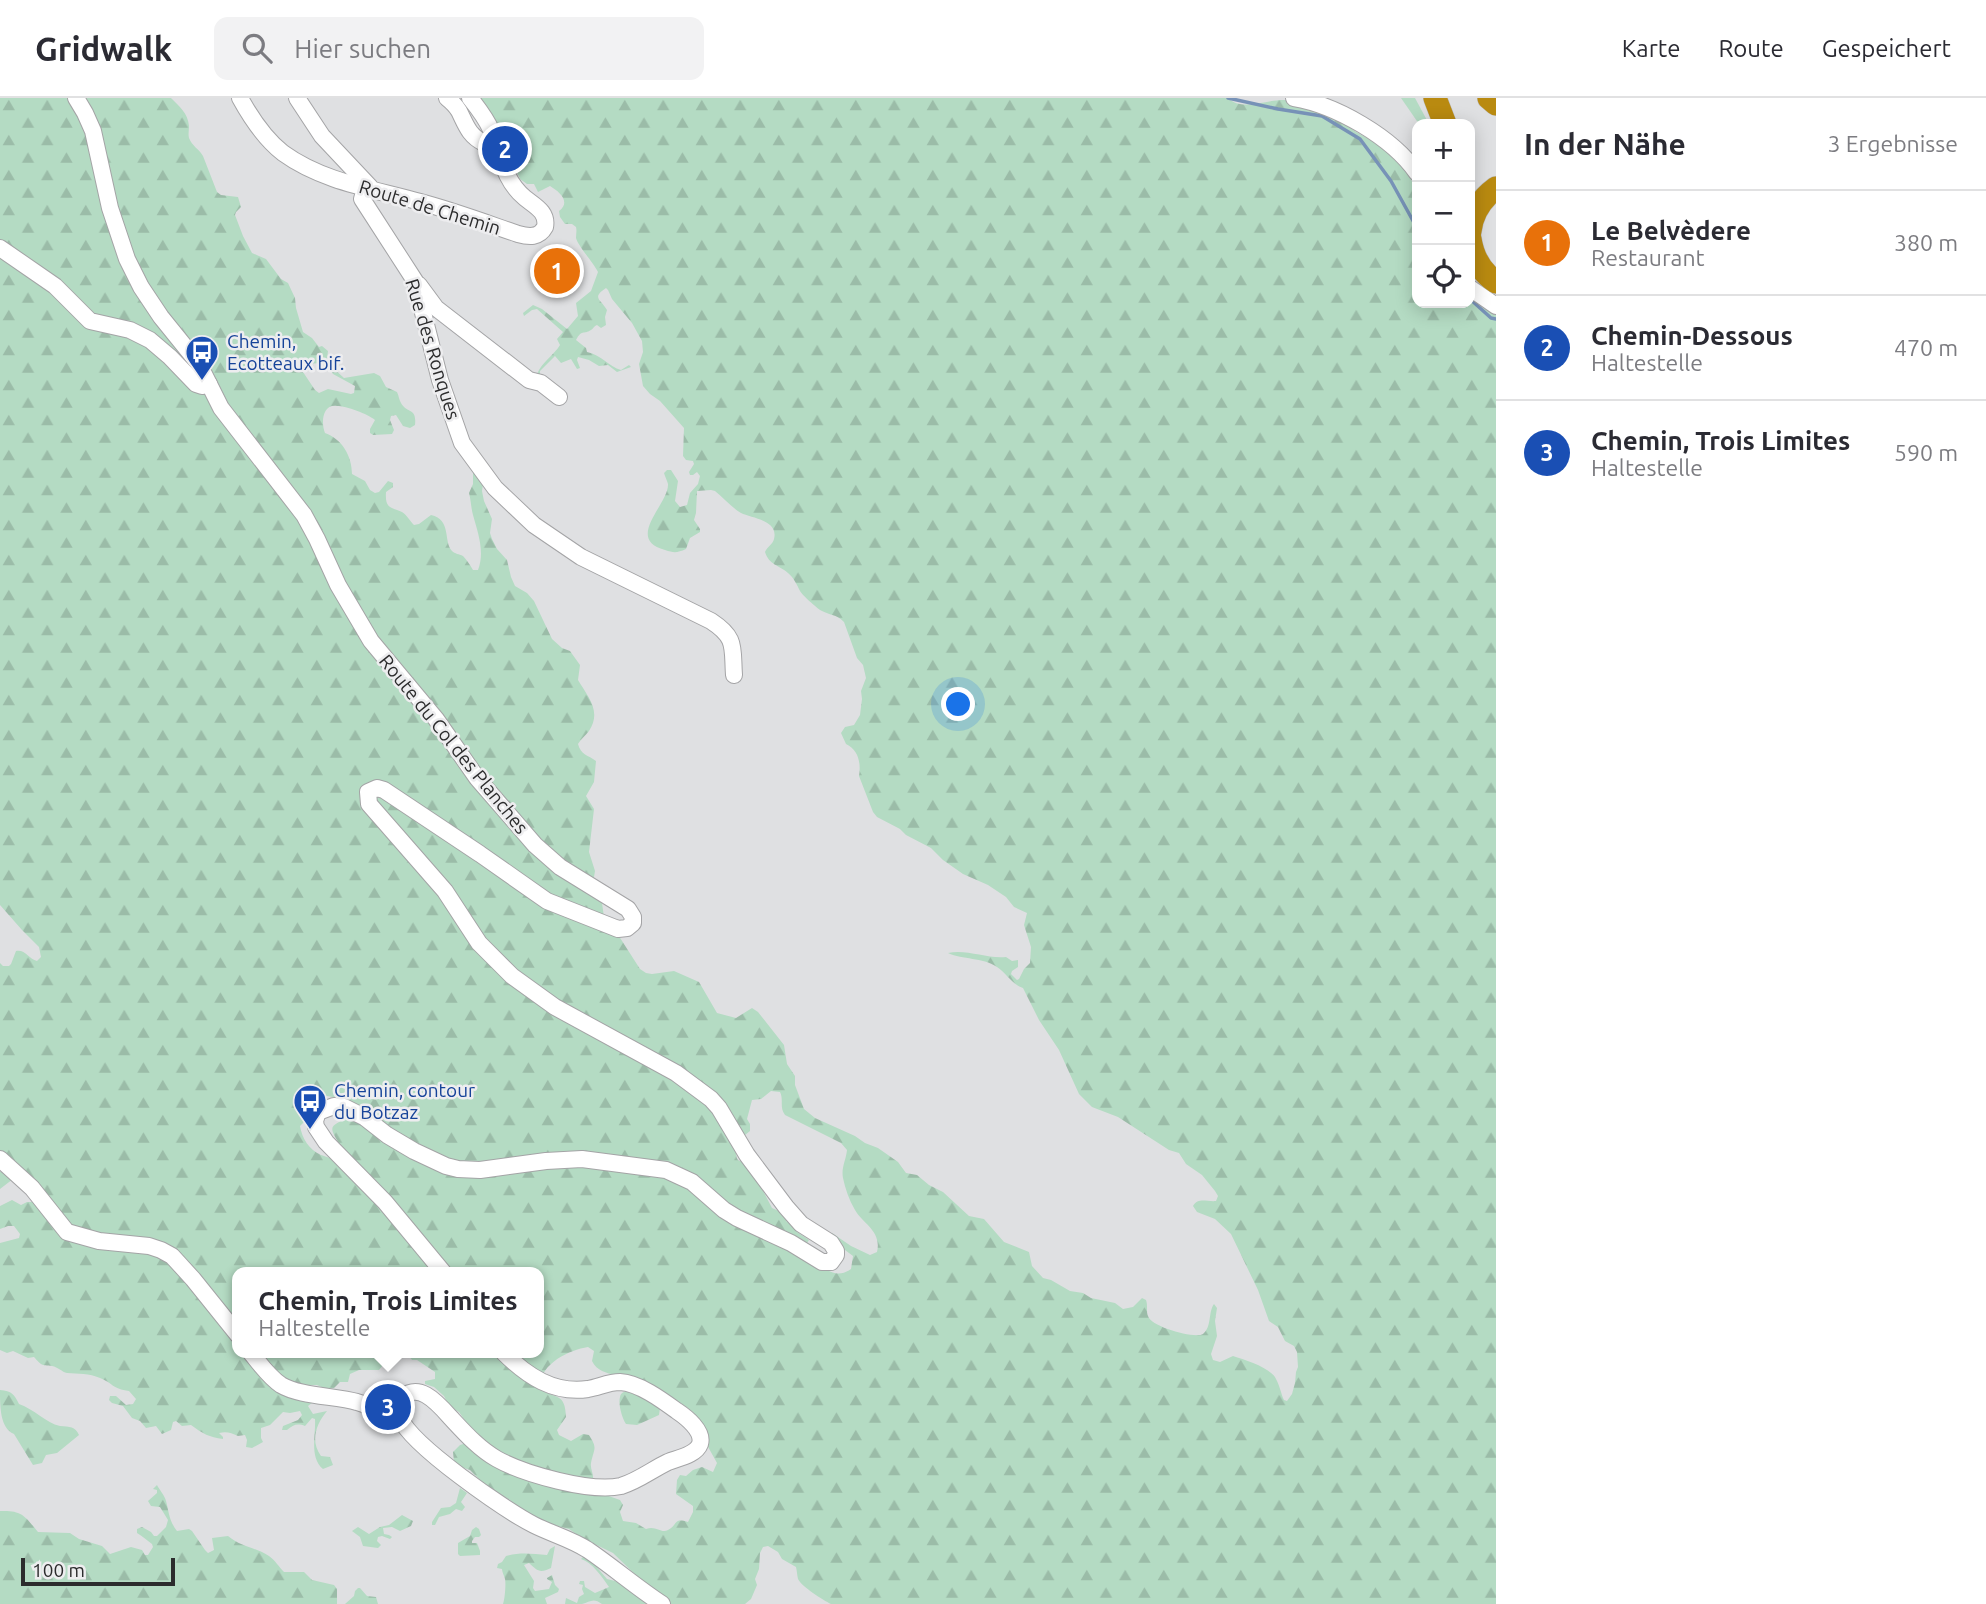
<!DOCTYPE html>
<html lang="de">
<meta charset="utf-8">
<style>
:root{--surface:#fff;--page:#f2f2f3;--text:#2b2b33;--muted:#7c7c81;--line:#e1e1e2;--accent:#5b8614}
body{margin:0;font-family:Ubuntu,sans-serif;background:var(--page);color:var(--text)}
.controls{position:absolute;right:21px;top:21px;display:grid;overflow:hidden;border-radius:14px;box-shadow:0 4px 18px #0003}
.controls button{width:63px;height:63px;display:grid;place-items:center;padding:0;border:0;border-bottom:2px solid var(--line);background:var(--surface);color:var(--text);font:35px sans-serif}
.scale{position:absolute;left:21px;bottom:18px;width:154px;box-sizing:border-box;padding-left:7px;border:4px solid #2c2c2d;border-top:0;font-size:19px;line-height:24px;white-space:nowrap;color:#2c2c2d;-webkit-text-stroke:5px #ededef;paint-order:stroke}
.you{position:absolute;left:959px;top:607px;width:24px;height:24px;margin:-18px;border:5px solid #fff;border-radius:50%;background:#1a73e8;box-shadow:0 0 0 10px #1a73e833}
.badge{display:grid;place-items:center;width:46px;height:46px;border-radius:50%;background:var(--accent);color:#fff;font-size:23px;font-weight:700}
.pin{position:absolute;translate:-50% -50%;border:4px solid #fff;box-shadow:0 2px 7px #0006}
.popup{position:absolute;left:232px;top:1169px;width:312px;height:91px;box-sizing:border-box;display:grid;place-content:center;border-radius:14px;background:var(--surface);filter:drop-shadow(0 2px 5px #0005);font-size:23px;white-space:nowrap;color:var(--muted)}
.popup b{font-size:26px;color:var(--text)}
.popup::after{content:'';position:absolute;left:50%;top:100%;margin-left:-14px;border:14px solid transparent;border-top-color:var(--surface)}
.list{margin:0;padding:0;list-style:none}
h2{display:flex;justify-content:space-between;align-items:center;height:91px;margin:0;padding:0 28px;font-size:30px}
h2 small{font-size:23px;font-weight:400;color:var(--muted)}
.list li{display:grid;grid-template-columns:46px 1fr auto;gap:21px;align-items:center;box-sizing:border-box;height:105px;padding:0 28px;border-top:2px solid var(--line)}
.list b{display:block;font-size:26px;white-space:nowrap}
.list p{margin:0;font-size:23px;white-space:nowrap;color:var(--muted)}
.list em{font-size:23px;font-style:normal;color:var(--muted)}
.icon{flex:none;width:38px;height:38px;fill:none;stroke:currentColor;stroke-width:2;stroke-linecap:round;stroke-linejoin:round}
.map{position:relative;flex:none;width:1496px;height:1506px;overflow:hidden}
header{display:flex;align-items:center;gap:42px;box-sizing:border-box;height:98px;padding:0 35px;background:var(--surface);border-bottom:2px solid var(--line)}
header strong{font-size:33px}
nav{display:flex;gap:38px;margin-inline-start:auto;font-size:24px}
.search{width:490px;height:63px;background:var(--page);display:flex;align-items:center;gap:18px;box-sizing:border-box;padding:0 24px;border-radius:14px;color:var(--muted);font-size:26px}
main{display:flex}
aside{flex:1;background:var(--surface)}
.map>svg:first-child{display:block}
.forest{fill:url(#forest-firs);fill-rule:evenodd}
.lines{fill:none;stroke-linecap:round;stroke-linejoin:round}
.stream{stroke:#7792b7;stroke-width:3.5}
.minor-casing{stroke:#a4a4a6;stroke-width:18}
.highway-casing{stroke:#bbbbbc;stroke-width:24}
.minor{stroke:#fff;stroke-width:16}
.highway{stroke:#b98a10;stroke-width:23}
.labels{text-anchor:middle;stroke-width:5;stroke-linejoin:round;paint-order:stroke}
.street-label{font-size:19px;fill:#2c2c2d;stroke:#ededef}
.transit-label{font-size:19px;fill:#164399;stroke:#ededef;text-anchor:start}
</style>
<header>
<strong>Gridwalk</strong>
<div class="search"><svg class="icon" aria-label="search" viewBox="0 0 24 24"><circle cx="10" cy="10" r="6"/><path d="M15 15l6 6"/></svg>Hier suchen</div>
<nav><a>Karte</a><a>Route</a><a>Gespeichert</a></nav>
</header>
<main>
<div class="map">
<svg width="1496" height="1506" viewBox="0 0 1496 1506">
<defs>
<pattern id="forest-firs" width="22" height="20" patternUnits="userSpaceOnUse" patternTransform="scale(1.75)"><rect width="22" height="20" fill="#b4dbc3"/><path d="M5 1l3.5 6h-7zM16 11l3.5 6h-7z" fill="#9bbca8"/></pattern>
</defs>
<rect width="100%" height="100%" fill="#dfe0e2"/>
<g class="forest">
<path d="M0,0h171c8,8 17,15 18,28 0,4 -1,8 0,12 3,8 10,11 14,18l14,36 4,3 17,2 3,10 -5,5 -1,3 8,21 9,17 14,6 15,20 7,4 7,15 1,10 7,24 9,6 7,9 3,-1 6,5 -1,8c-8,6 -14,5 -24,3l-4,4 16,24 4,3 9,-4 23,5 3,-1 1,-7 -22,-12 -2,-3 1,-4 12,11 30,-5 6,3 6,11 11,5c2,4 2,8 4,11 6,11 16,4 14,22l-5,3 -7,-2 -7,-11 -5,1 -1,4 4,10 -2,4 -19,1 -3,-2v-4l5,-9c-7,-6 -29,-14 -38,-14 -15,-2 -16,17 -12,27 17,6 27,23 27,41l13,7 5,9 5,3 4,-1 9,-11 5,2v4l-7,5c-1,16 4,15 16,20 5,3 8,9 12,13l5,-1 12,-9c21,5 12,26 21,36 3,3 7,3 11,5 4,4 7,9 10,14h5c7,-18 0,-37 -5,-55 -2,-7 -2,-15 -4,-22l4,-9v-14l10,14 -1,7 2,10 8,18 -2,14 2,6 5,10 10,11 4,17 4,9 12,7 7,8 18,38 10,9 8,3 10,14 -2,15c10,17 24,31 11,51 -4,5 -8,8 -11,13 3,11 10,11 18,17l-2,21 -8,14 8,13 -5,43 6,19 -1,6 -3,2 11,24 2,14 11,13 25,39 6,4 6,1 22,-3 25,11 18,31 19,5 16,-10 6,4 26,33 3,19 8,12v9l9,24 11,9 40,18 10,7 13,5 20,14 8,11 11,2 12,10 14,7 26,24 15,3 20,23 25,10 3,14 11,12 8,2 19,11 13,2 8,5 24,5 8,6 10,-2 9,-9 4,2c2,5 0,12 2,16 3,11 47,23 55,18 9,-7 5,-22 11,-30l3,4 -2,13 2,15 -6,18 2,6 7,2 13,-6c13,4 38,12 43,23 4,7 5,15 8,21l3,1 5,-7 3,-11 1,-11 2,-5 -1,-15 -3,-6 -9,-5 -7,-14 -9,-6 -11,-31 -27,-56 -16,-15 -18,-7 -4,-6c5,-9 14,-4 23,-5l2,-5 -3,-5 -13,-16 -16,-11 -7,-11 -10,-3 -51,-33 -26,-10 -13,-13 -20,-44 -20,-30 -16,-32c-10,-3 -17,-15 -26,-21 -15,-10 -34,-7 -49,-14 19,-4 39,6 58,4l6,4 6,-1v7l-6,4 -1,3 6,6 2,-1 5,-10 6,-6 1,-16 -7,-22 3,-12 -13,-6 -8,-10 -18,-12 -25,-11 -20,-14 -12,-12 -25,-13 -6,-6 -23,-12 -4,-5 -14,-36c2,-12 0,-26 -13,-32l-5,-11 4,-6 9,-2 6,-10 2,-16 -1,-8 5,-13 -3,-13 -6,-7 -13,-36c-7,-8 -16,-7 -24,-12 -4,-3 -18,-15 -20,-19 -3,-6 -6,-13 -12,-18 -9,-8 -19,-8 -23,-21 2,-5 8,-8 9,-13 5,-19 -23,-21 -33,-26 -9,-5 -17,-15 -26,-22l-4,-1 -14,1 -1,22 -2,7 6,9v3l-10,6 -4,11c-9,4 -12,4 -21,1 -41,-11 4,-46 3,-66 -1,-4 -3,-7 -4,-11l3,-3h4l7,11 -3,20 5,6 7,-2 3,-12 8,-9 2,-8 -3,-4 -4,3h-3l-1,-3 5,-8 -1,-3 -7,-1 -3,-4 1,-28 -24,-27 -10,-7 -7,-8 -4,-22 4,-12 -1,-11 -10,-18 -20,-24 -4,-9 -2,-2c-15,10 -5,11 1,22l-2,7 1,8 -5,3 -4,-3c-3,1 -4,4 -6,5 -8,5 -9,-1 -15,10l10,8 1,4c15,3 22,15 34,18l8,-5 2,2 -14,5 -9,-7 -9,1 -10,-6 -11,-3 -1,3 3,8 -3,1 -6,-10 -10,4 -6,-7 -15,15v3h-3c5,-12 17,-19 23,-29l-3,-6 6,-7 -26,-23 -5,1 -8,6 -1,-3 10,-8 9,4 25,20 11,-13 -2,-13 15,-12 7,-19c-5,-10 -20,-26 -22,-34 0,-4 1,-7 0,-11l-4,-3h-7l-5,-7 -1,-6c12,-9 1,-19 -9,-25l-12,6 -4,-8h-7l-7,-5c-2,-6 -6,-11 -7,-17 -2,-12 14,-21 -11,-27l-9,-19 -15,-18h750c14,14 39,1 57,2 10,1 46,15 56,20 6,4 11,10 17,13 13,8 26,11 37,23 9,10 17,24 22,36v111l53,-1 26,12v1290h-665c-8,-4 -29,-17 -33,-25 -1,-4 -1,-8 -2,-12l-14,-8 -4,-7 -10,-6 -5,1 -3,6 -1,16 -4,10 2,6 -6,14 -6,5h-143c-9,-7 -12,-2 -20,0 -5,0 -12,0 -17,0l1,-6 11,5 2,-6 5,-3 -2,-5 1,-4 -4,-1 1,-3h4l1,6 10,6 14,-6c-7,-10 -17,-25 -28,-28l2,-2 11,7 13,15 8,2 21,10 10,-6 -33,-32 -31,-15 -13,-9 -20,-5 -20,-8 -19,-16 -25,-15 -15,-15 -9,-3 -7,-5 -1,-10 7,-7 10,-3 3,-10 -14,-20 -10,-6 -5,-10 -10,-9 -9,-3v-3l10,-2v-7l-18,-12h-5l-5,-7h131v-81h-300v81h159l-7,3 -11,14h-20l-9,4 -2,8h-8l-6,6 -8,1 -9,-4h-10l6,17 -5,4 5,8 14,-3c-11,13 -17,30 -6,45l9,1 3,8 -10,4c-14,-12 -7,-34 -8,-50l-3,-1 -7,8c-8,-3 -12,-1 -18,4h-5l1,-4 15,-6 4,-5 -2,-4 -10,2 -7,-1 -13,13 -9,3v10l2,4 -11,6 -6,-1 1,-7 -2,-5 -7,1c-7,-3 -11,-5 -19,-3l4,4v2c-14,-2 -20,-5 -32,-14l-9,1 -6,-5 -3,1 -2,8 -9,4 -6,-8 -10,2 -6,-7 -8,-3 -9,-12 -11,-3 -3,-3 1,-4h6l10,9 7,-1 3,-5 -7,-8c-17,-2 -16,-8 -29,-13 -11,-5 -22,-4 -33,-5 -5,-1 -9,-6 -15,-7 -11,-1 -10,0 -18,-9l-6,1 -15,-7 -6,2 -7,-3v-107l19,-5 1,-4 -6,-8h-6l-8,3v-23l12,-6 9,5 6,-3h10l-24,-23 -13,10v-17l6,-1 -6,-12v-196l3,3h6l2,-2 5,-13c9,-2 13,8 21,10l4,-4 -2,-10 -17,-17 -22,-25zM771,993l9,1c4,8 -1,15 5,23l56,28 6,7c-1,10 -6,18 -4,28 2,10 6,22 12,32 8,14 27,21 22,42l-7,3 -19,-9 -19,-13v3l9,11 12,9 -2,13c-21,15 -36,-11 -47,-26h3l2,-3 -12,-8 -5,-13 -5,3 -6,-10 -9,-4 -23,-44c-1,0 -10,-3 -11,-4 -5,-6 2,-22 3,-29l4,4 5,-4v-7l-3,-5 5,-19 9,-1zM322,997l21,4 8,5c-2,4 -3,8 -5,11 -9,14 -23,5 -5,31l-9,13c-4,-2 -8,-3 -11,-4 -12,-5 -19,-17 -21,-29l9,-9 -3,-11zM588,1249l6,4 -2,10c5,10 14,12 24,14l12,16c-4,1 -7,1 -8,6 -2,7 2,21 6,27l11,1 22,-10 1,-7 6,-14 19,12 8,6 10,16 4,17 10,18 -4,9 -11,-5 -9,3 -7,6 -6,-1 -3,5 -1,14 17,12v6l-5,10c-15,-5 -10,3 -20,8 -7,4 -12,-5 -22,-1l-10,-6 -13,-2 -3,-9 3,-7 -3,-5 -17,-6 -10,-14c1,-6 -3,-11 -2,-17 3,-15 7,-14 -2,-28l-6,-1 -12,7 -12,-6 -2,-5 9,-13c-1,-24 -9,-18 -25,-27 -5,-24 27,-40 47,-43z"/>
<polygon points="1401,0 1415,0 1429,26 1419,26"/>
<path d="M0,1292c12,1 14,4 19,14 15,5 27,19 41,22 10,1 15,0 19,9l-22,18 -11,2 -4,8 -9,2 -19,-31c-14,-6 -14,-27 -14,-44z"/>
<path d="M157,1387c2,4 8,11 9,16 3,11 3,20 11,30l12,-2 3,2 13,19 3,3 6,-3 -2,-12 16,-2c13,11 27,11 41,20 6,4 10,11 15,16h20l8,8 22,5 3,4v15h-337v-93c22,-1 25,5 38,21l32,1 9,6 23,7 8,8 21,-7 11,3 3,5h3l5,-8 -1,-3c-5,-4 -9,-7 -15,-11v-4l5,-2 9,5 3,4h3l9,-9 2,-7 -8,-13 -9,-1 -3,-5 9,-8v-3l-4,-1z"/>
<polygon points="460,1390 467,1395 461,1404 465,1409 462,1413 456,1411 450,1416 439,1419 435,1427 432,1427 432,1424 441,1410 450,1409 456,1405"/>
<polygon points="402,1417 413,1423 411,1428 400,1433 392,1429 383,1430 384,1436 389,1437 392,1439 390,1441 382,1438 378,1439 377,1443 381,1447 378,1450 363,1448 360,1439 352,1433 358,1429 369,1436 380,1429 389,1427"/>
<polygon points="476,1429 479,1431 481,1437 479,1439 475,1439 472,1443 472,1445 477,1445 480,1453 480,1457 460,1458 458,1456 458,1445 470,1438 472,1432"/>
<path d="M555,1448l-4,22c-12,6 -14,2 -22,-5l-5,2 10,16 -1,7 2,3 14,-2 3,-7 -5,-3v-1l5,-3 3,10 4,4 -1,3 -13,6 2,6h-44c2,-5 3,-21 2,-25 -1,-4 -3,-7 -3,-10l-5,-1 1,-4 4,-2 4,-6c14,-4 27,-2 41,-1l3,-6z"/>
<polygon points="358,1490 360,1490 367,1498 376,1499 378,1506 345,1506 354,1498 355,1493"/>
</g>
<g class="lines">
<g class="stream">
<polyline points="1228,0 1278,11 1322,18 1360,41 1391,83 1417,130"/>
<polyline points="1470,201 1491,220 1496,221"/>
</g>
<defs>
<g id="minor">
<polyline points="76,0 85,15 93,33 110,110 127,161 141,189 161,219 199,266 221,310 304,417 317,441 338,487 371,543 436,621 477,680 535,747 560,769 628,811 633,819 633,825 627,830 618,831 547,803 480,756 384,692 377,690 368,694 369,706 445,793 479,845 512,878 555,909 676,975 711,1001 719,1010 747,1057 786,1109 801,1126 831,1145 836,1153 836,1157 831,1164 822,1164 791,1145 737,1120 724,1112 692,1084 666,1072 582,1061 546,1063 480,1072 458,1071 446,1068 414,1053 387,1037 364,1019 344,1009 334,1008 318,1014 315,1023 316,1029 326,1044 385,1104 443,1174"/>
<path d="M240,0c11,20 25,41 43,55 40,29 91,36 137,49 34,9 66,21 98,32 11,3 21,4 27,-7 3,-15 -10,-21 -20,-29 -22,-18 -24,-44 -34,-68 -5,-12 -13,-22 -21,-32"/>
<polyline points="297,0 322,38 370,89 370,91"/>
<path d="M447,0c5,4 9,8 12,13 7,14 10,25 25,32l11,-3"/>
<path d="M1294,0c42,7 98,39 123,75"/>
<path d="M365,90l-3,11 53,82 25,99 22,63 33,45 39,37 47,32 130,64c26,17 21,26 23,54"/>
<polyline points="0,150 55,188 90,223 130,232 150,242 170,259 196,286 202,288 209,286"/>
<polyline points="419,187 436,210 529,282 541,285 559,299"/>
<polyline points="1470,190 1496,208"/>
<polyline points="0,1061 32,1090 67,1134 99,1143 149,1148 161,1152 172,1158 193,1181 238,1237"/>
<path d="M251,1255c9,11 18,24 30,32 18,11 55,11 76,17 13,3 28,16 42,13"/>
<path d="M504,1255c23,23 50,41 84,36 11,-2 21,-7 32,-7 19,1 42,18 57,29 9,6 27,20 23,33 -4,11 -22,14 -32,18 -15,7 -30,19 -47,24 -30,7 -97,-12 -124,-27 -18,-10 -33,-27 -47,-42 -7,-8 -15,-17 -24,-22 -9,-5 -16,-4 -24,2 -4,7 -5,14 -2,21 12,28 105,92 134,107 18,9 37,14 54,25 25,17 48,37 74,54"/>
</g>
<g id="highway">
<polyline points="1435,0 1445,26"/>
<polyline points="1489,0 1496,6"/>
<path d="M1470,133c2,-18 11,-32 26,-43"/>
<path d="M1470,141c3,19 11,33 26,43"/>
</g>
</defs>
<use href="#minor" class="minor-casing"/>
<use href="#highway" class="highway-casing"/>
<use href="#minor" class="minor"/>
<use href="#highway" class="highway"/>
</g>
<defs>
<symbol id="bus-pin" viewBox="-11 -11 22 30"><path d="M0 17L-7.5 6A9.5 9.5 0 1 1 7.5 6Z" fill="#1a4fb4" stroke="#ededef"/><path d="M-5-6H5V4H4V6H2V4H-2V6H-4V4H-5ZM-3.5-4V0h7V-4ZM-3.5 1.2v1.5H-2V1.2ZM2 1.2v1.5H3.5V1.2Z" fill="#fff"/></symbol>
</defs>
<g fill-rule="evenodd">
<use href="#bus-pin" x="183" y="235" width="38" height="52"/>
<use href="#bus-pin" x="291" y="984" width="38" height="52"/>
</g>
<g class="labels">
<g class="street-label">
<text transform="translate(430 109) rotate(17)" y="7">Route de Chemin</text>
<text transform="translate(433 251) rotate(73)" y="7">Rue des Ronques</text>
<text transform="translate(454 646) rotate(51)" y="7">Route du Col des Planches</text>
</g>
<g class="transit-label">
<text x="227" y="250">Chemin,<tspan x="227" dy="22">Ecotteaux bif.</tspan></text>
<text x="334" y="999">Chemin, contour<tspan x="334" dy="22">du Botzaz</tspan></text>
</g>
</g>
</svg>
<div class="controls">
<button>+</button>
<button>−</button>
<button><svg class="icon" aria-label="locate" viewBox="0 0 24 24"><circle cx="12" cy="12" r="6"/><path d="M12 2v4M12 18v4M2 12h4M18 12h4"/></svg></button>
</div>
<div class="scale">100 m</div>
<div class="you"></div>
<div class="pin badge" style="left:557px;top:173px;background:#e8710a">1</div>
<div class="pin badge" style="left:505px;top:51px;background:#1a4fb4">2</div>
<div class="pin badge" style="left:388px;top:1309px;background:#1a4fb4">3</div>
<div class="popup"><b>Chemin, Trois Limites</b>Haltestelle</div>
</div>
<aside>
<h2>In der Nähe<small>3 Ergebnisse</small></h2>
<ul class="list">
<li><span class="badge" style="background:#e8710a">1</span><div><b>Le Belvèdere</b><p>Restaurant</p></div><em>380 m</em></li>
<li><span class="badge" style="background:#1a4fb4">2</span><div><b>Chemin-Dessous</b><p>Haltestelle</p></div><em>470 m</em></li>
<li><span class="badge" style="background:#1a4fb4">3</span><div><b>Chemin, Trois Limites</b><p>Haltestelle</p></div><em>590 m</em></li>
</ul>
</aside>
</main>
